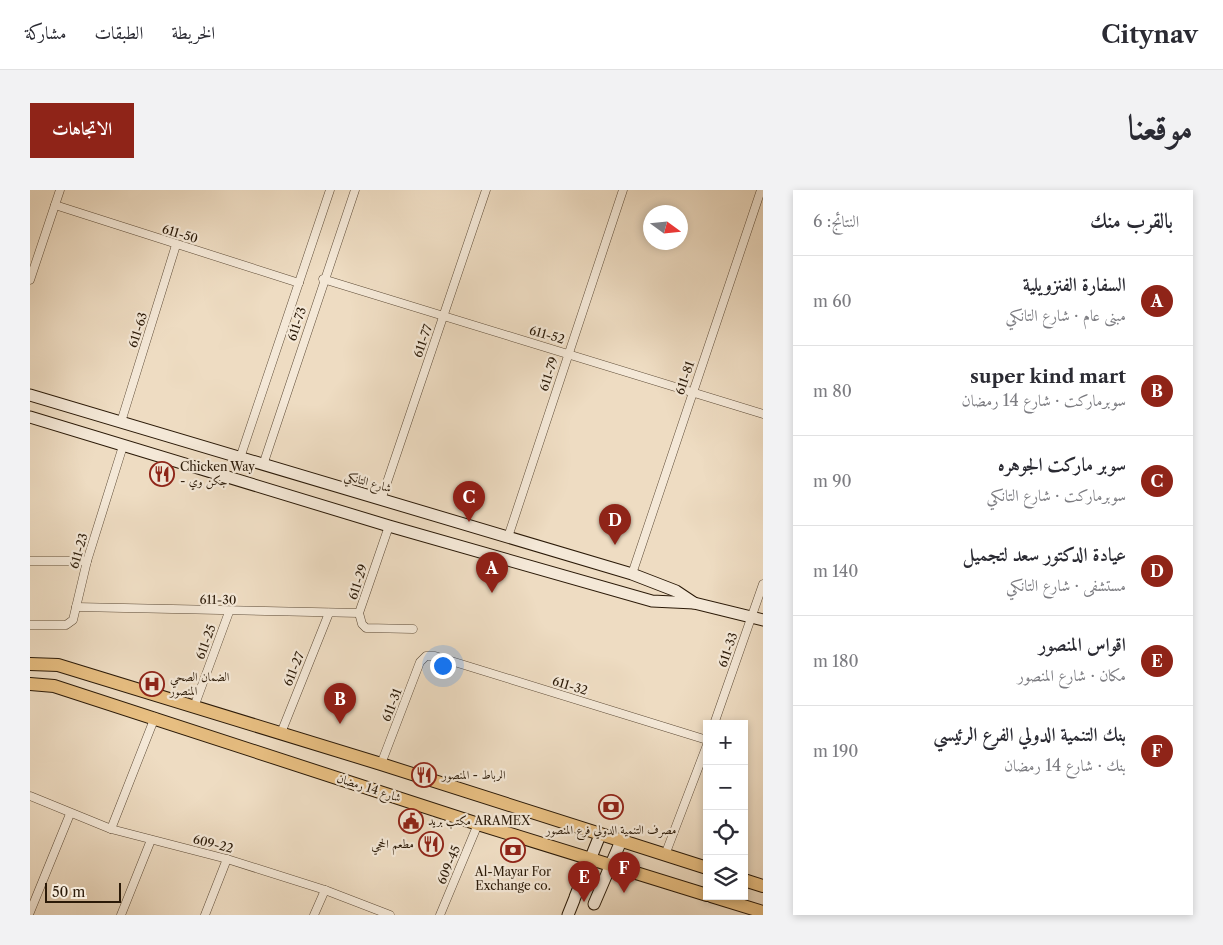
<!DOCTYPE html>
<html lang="ar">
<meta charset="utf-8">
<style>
:root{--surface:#fff;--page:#f2f2f3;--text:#2b2b33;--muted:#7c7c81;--line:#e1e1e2;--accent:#8f2418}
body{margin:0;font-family:"Libre Caslon Text",Amiri,serif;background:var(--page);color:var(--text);direction:rtl}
.controls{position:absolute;right:15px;bottom:15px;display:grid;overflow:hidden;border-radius:0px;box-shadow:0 2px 8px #0003}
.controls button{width:45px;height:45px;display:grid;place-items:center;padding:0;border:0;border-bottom:1px solid var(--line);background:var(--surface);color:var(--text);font:25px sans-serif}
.compass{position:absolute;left:613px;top:15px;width:45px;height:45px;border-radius:50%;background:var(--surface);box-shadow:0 2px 8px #0003;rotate:105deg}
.scale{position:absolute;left:15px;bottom:12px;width:76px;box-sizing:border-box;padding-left:5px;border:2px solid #2b1a08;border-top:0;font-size:14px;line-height:18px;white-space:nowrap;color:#2b1a08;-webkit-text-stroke:4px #f4e8d7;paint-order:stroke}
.you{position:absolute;left:412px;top:475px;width:18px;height:18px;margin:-12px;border:4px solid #fff;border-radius:50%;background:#1a73e8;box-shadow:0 0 0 8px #1a73e833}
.badge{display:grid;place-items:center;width:32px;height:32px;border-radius:50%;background:var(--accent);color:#fff;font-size:16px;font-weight:700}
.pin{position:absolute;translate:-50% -41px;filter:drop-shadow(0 1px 2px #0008)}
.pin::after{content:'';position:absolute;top:26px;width:18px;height:15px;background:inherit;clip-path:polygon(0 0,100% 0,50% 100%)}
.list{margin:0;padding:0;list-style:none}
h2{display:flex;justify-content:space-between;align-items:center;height:65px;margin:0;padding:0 20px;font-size:21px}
h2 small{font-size:16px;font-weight:400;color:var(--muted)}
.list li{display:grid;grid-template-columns:32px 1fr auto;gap:15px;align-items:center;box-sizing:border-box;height:90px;padding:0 20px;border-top:1px solid var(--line)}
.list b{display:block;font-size:19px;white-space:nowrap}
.list p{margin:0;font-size:16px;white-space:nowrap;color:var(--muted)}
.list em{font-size:16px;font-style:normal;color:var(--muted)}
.icon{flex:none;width:28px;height:28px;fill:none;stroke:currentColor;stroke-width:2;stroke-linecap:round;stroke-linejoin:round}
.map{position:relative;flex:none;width:733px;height:725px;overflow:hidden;direction:ltr;border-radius:0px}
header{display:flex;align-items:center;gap:30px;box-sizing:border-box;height:70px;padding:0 25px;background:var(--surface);border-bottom:1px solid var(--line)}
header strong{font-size:24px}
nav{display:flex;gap:28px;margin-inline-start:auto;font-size:18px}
.intro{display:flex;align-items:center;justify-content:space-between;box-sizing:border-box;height:120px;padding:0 30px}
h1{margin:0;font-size:35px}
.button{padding:12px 22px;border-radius:0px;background:var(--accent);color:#fff;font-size:18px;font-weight:700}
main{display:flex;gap:30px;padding:0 30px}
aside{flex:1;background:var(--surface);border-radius:0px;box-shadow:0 2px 8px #0003}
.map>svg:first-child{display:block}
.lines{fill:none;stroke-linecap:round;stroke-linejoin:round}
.street-casing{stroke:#5c4a36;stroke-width:9}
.secondary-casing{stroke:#2b1a08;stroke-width:13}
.primary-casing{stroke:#2b1a08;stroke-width:14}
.street{stroke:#f4e8d7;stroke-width:8}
.secondary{stroke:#f4e8d7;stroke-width:11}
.primary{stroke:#e7be81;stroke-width:12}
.labels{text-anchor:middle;stroke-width:4.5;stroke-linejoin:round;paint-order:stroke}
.street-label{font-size:12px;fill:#2b1a08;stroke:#f4e8d7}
.poi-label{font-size:12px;fill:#2b1a08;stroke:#f4e8d7;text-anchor:start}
</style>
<header>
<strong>Citynav</strong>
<nav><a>الخريطة</a><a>الطبقات</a><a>مشاركة</a></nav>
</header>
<div class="intro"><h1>موقعنا</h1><a class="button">الاتجاهات</a></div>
<main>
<aside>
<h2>بالقرب منك<small>النتائج: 6</small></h2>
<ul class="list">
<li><span class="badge">A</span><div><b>السفارة الفنزويلية</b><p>مبنى عام · شارع التانكي</p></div><em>60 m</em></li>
<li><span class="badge">B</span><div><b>super kind mart</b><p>سوبرماركت · شارع 14 رمضان</p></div><em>80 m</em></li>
<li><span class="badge">C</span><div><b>سوبر ماركت الجوهره</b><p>سوبرماركت · شارع التانكي</p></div><em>90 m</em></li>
<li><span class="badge">D</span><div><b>عيادة الدكتور سعد لتجميل</b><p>مستشفى · شارع التانكي</p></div><em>140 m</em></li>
<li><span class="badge">E</span><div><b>اقواس المنصور</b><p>مكان · شارع المنصور</p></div><em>180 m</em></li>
<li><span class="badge">F</span><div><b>بنك التنمية الدولي الفرع الرئيسي</b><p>بنك · شارع 14 رمضان</p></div><em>190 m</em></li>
</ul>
</aside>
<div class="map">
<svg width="733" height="725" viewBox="0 0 733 725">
<rect width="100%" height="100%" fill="#eedcc2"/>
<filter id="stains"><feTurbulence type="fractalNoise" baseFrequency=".004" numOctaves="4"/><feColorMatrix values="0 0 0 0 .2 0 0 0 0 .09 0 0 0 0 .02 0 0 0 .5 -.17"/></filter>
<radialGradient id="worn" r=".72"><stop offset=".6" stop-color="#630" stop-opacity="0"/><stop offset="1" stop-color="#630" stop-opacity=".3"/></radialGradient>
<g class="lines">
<defs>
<g id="street">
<polyline points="25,15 269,93"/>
<polyline points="293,89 733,224"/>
<polyline points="0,90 30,0"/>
<polyline points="91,232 146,55"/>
<polyline points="210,268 300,0"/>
<polyline points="233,275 325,0"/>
<polyline points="351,310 456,0"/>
<polyline points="359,336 329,423 332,434 336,438 383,439"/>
<polyline points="478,347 593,0"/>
<polyline points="0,371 57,371"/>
<polyline points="602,384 731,0"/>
<polyline points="46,417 329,423"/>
<polyline points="0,435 36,435 43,430 57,371 93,256"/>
<polyline points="164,517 199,422"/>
<polyline points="684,534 733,394"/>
<polyline points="251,543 299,423"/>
<polyline points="351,574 390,472 396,466 405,466 677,550"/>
<polyline points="0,606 81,639 197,669 295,700 360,725"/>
<polyline points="81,639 125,527"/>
<polyline points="635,665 677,555"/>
<polyline points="0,722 40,624"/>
<polyline points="91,725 121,650"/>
<polyline points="175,725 197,669"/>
<polyline points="284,725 295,700"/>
<polyline points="410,725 448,634"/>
</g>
<g id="secondary">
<polyline points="0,205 602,384 646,401 664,413"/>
<polyline points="0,227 359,336 622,411 664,413 733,430"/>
<polyline points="545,707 570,645"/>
<polyline points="564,714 591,651"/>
<polyline points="538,725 544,710"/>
</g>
<g id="primary">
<polyline points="0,474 28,475 351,574 677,678"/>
<polyline points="0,494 24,496 448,634 677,705"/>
<polyline points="714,690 733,696"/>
<polyline points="681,706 733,722"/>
</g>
</defs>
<use href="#street" class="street-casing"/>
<use href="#secondary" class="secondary-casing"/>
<use href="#primary" class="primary-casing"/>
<use href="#street" class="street"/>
<use href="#secondary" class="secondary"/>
<use href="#primary" class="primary"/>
</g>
<defs>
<symbol id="restaurant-ring" viewBox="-11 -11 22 22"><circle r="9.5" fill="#f4e8d7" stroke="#8f2418" stroke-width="1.5"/><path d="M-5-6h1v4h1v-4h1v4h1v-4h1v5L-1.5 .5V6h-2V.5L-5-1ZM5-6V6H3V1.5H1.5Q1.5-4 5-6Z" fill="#8f2418"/></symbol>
<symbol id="hospital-ring" viewBox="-11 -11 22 22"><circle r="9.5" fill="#f4e8d7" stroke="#8f2418" stroke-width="1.5"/><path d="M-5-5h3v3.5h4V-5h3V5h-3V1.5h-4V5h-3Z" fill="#8f2418"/></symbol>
<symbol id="bank-ring" viewBox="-11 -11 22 22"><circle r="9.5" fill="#f4e8d7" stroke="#8f2418" stroke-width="1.5"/><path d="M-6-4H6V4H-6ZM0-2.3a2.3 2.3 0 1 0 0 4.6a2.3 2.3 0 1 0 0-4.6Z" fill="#8f2418"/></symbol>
<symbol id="civic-ring" viewBox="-11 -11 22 22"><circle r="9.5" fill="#f4e8d7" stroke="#8f2418" stroke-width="1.5"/><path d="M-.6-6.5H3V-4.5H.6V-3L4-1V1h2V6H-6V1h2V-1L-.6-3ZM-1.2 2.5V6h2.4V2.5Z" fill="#8f2418"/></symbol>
</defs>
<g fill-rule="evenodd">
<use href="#restaurant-ring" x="118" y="270" width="28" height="28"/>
<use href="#hospital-ring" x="108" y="480" width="28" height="28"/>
<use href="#restaurant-ring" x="380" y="571" width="28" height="28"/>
<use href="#bank-ring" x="567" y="603" width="28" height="28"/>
<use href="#civic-ring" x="367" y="617" width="28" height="28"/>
<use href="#restaurant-ring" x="387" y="640" width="28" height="28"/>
<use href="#bank-ring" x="469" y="646" width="28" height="28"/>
</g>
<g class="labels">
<g class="street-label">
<text transform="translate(150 44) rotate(17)" y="4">611-50</text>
<text transform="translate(267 134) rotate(-72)" y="4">611-73</text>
<text transform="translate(108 140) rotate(-72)" y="4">611-63</text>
<text transform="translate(517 145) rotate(16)" y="4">611-52</text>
<text transform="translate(393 151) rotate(-71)" y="4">611-77</text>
<text transform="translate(519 184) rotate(-72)" y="4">611-79</text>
<text transform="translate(655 188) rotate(-71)" y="4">611-81</text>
<text transform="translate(338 292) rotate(16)" y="4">شارع التانكي</text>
<text transform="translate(49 361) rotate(-74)" y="4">611-23</text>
<text transform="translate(328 392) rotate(-72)" y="4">611-29</text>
<text transform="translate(188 410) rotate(1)" y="4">611-30</text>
<text transform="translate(176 452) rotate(-70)" y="4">611-25</text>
<text transform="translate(698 460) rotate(-71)" y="4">611-33</text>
<text transform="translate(264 479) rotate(-68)" y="4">611-27</text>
<text transform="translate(540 496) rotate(17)" y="4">611-32</text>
<text transform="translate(362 515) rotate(-69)" y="4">611-31</text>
<text transform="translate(339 598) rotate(18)" y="4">شارع 14 رمضان</text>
<text transform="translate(183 654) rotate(14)" y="4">609-22</text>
<text transform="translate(419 675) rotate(-67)" y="4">609-45</text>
</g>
<g class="poi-label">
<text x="150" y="281">Chicken Way<tspan x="150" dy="14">- جكن وي</tspan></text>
<text x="140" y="491">الضمان الصحي<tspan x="140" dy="14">المنصور</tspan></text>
<text x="412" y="589">الرباط - المنصور</text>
<text x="398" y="635">مكتب بريد ARAMEX</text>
<text x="581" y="644" text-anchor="middle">مصرف التنمية الدولي فرع المنصور</text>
<text x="384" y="658" text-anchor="end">مطعم الحجي</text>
<text x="483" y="686" text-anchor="middle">Al-Mayar For<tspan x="483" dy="14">Exchange co.</tspan></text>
</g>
</g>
<rect width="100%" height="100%" filter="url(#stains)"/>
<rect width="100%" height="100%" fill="url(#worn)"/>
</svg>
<div class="controls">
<button>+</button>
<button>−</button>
<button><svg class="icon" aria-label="locate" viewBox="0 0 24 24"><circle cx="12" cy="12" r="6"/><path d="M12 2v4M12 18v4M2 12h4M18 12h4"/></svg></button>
<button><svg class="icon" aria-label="layers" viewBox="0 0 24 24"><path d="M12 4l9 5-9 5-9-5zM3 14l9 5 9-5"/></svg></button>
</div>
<svg class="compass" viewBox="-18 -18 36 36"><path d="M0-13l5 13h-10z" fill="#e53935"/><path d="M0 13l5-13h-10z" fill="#7c7c81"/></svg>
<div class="scale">50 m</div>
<div class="you"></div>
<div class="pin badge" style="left:462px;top:403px">A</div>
<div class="pin badge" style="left:310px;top:534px">B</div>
<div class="pin badge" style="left:439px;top:332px">C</div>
<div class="pin badge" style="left:585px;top:355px">D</div>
<div class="pin badge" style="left:554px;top:712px">E</div>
<div class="pin badge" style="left:594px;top:703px">F</div>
</div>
</main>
